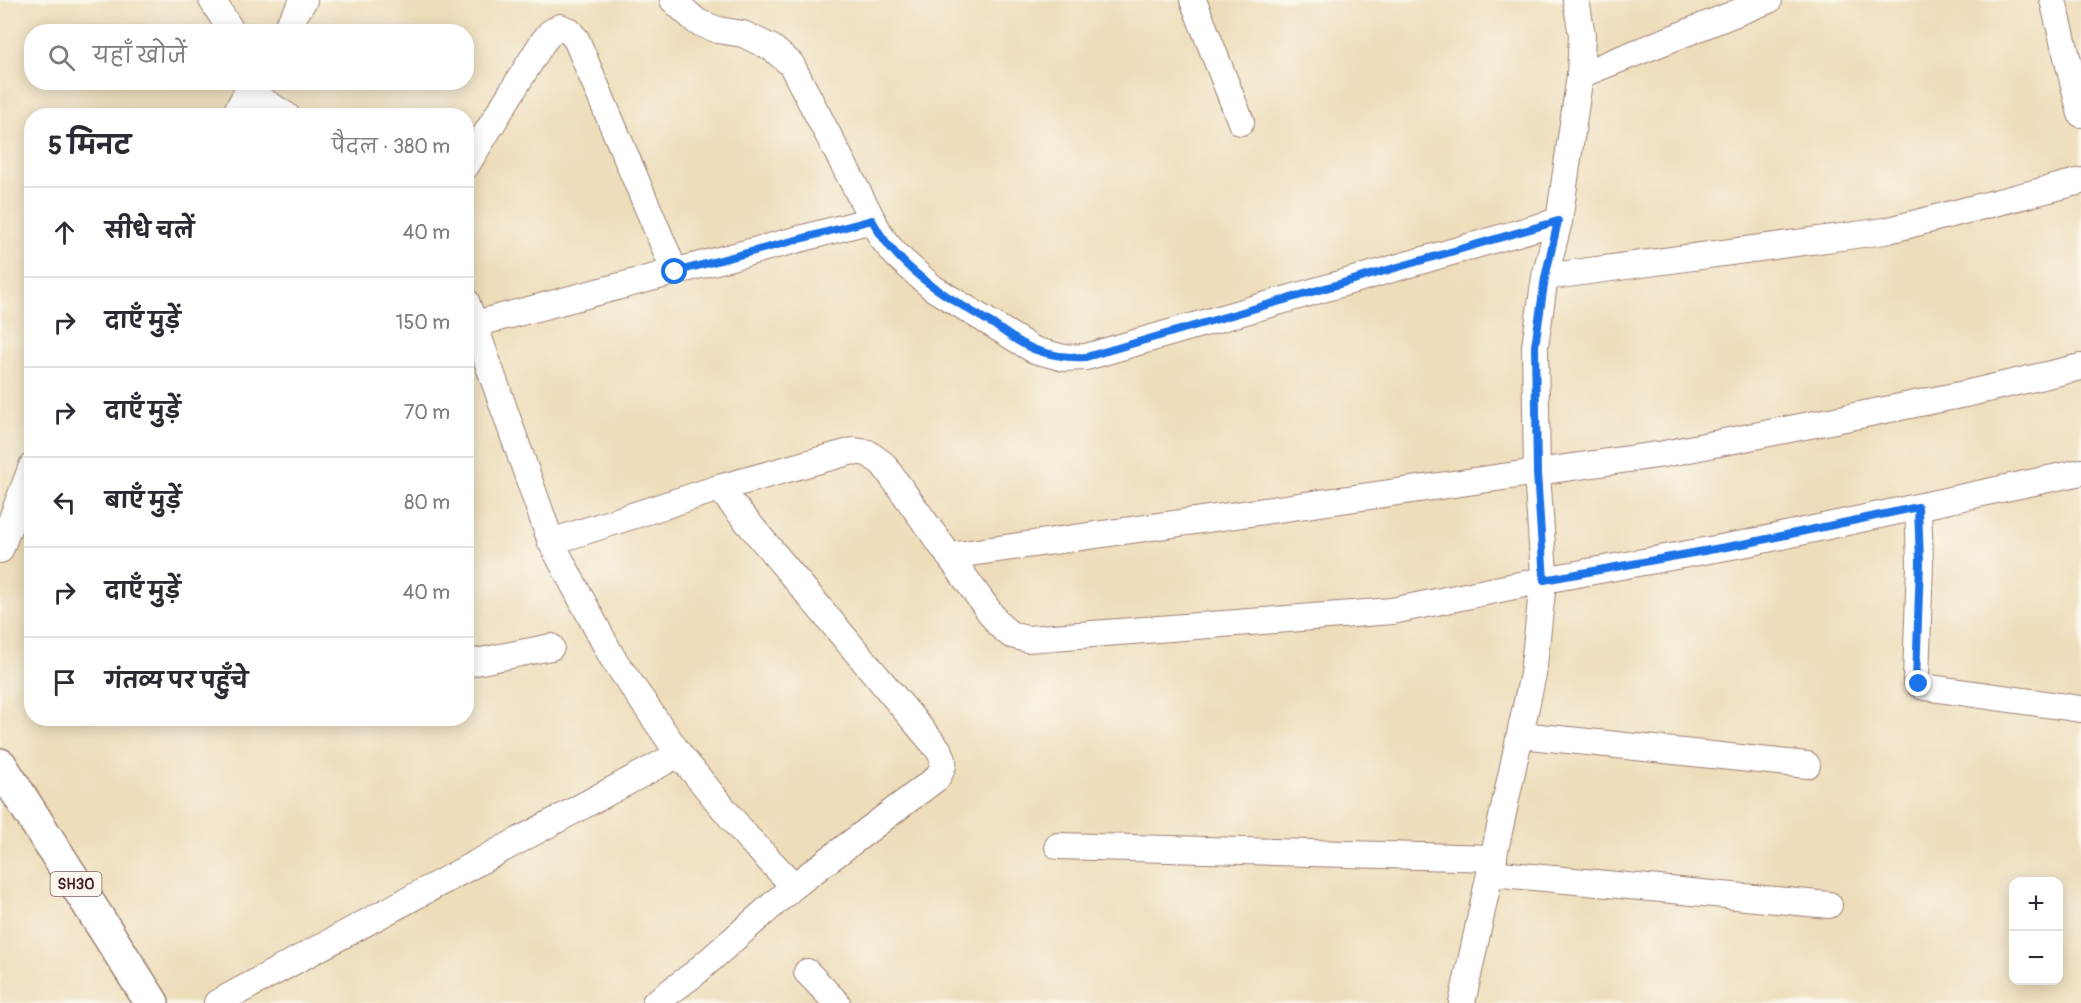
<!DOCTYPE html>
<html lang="hi">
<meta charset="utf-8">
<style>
:root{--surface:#fff;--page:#f7f7f7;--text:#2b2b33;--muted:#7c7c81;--line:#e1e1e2}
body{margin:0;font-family:Pangolin,"Playpen Sans Deva",sans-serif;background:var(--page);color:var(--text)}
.controls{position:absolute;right:18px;bottom:18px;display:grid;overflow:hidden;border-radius:12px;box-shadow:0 3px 15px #0003}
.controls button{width:54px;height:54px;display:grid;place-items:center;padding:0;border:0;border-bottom:2px solid var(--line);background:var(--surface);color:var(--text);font:30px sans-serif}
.stop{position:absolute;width:18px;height:18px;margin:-14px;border:4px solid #1a73e8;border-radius:50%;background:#fff}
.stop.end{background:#1a73e8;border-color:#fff;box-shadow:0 2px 6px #0008}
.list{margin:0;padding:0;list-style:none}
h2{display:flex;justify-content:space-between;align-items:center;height:78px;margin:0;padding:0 24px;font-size:26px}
h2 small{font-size:20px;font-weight:400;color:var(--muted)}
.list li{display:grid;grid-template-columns:39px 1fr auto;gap:18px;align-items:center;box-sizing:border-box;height:90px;padding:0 24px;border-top:2px solid var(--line)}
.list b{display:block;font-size:22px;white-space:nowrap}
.list em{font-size:20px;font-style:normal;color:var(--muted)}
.icon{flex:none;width:33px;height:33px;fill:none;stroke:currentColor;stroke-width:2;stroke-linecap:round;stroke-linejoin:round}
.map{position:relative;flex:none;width:2081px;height:1003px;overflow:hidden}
.search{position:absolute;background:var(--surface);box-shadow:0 3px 15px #0003;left:24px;top:24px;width:450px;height:66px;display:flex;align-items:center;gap:15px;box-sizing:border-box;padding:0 21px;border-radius:24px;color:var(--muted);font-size:22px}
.panel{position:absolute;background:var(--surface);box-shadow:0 3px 15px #0003;left:24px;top:108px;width:450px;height:618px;border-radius:24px}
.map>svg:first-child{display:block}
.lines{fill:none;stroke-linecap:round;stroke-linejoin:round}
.street-casing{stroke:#9c7e72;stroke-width:28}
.primary-casing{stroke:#9c7e72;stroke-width:36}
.street{stroke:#fff;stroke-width:26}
.primary{stroke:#fff;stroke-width:33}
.route{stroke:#1a73e8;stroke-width:8}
.labels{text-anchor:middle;stroke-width:5;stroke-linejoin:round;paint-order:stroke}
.shield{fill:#fbf7ec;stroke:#7f6065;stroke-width:1.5}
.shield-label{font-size:15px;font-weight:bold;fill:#4a1f2b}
</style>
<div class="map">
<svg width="2081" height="1003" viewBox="0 0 2081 1003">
<rect width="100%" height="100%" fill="#fbf7ec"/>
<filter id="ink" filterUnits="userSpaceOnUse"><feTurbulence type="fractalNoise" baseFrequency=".0167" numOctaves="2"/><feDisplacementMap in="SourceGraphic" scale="12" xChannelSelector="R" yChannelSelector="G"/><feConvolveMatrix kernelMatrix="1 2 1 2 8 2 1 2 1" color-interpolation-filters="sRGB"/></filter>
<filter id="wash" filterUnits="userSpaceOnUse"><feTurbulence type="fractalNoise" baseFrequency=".008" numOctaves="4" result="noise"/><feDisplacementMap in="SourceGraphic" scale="24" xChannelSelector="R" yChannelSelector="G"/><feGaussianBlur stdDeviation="1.35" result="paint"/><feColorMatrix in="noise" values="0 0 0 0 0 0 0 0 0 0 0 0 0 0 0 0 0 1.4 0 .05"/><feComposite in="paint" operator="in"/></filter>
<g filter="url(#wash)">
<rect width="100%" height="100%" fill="#edddba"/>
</g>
<g filter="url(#ink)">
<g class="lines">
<defs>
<g id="street">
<polyline points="212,0 232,32"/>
<polyline points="673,0 697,22 718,30 743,34 772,48 791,64 882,238 896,255 933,288 1034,350 1064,358 1086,357 1559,221"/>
<polyline points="1193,0 1241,122"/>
<polyline points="2053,0 2081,114"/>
<polyline points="284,32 304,0"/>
<polyline points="1580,75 1769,0"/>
<polyline points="248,91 287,116"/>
<polyline points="234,116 253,82"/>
<polyline points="466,166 542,43 550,33 560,27 569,31 576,39 675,272"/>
<polyline points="1545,277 1885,231 2081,181"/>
<polyline points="466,301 551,542 612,657 679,754 747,837 794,886"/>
<polyline points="475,324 872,220"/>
<polyline points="1918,507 1920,562 1916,679 1919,684 1924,687 2081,709"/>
<polyline points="551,542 719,488 853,451 868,453 883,464 999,625 1011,635 1027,639 1392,611 1544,580 1748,543 2081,472"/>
<polyline points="0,550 32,466"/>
<polyline points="949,556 1664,454 1965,394 2081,367"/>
<polyline points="466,664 551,647"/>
<polyline points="1521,735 1807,765"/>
<polyline points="1058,846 1494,858"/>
<polyline points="1491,873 1829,905"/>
<polyline points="807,972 837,1003"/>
<polyline points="217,1003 679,754"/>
<path d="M655,1003l39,-29 100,-88 143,-108c7,-11 9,-17 1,-29l-219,-261"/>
<polyline points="1462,1003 1533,674 1544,574 1537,473 1535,346 1545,277 1559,221 1580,75 1582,35 1576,0"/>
</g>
<polyline id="primary" points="0,765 152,1003"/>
</defs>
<use href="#street" class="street-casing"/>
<use href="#primary" class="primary-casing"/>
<use href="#street" class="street"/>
<use href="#primary" class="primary"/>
</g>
</g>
<g class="lines" filter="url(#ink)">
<path class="route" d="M675,272l197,-52c26,50 74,76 121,104 13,9 28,21 43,26 17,6 32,8 50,7l472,-136 -13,57 -10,68 2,127 7,107 204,-37 170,-36 2,55 -4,117 3,5"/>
</g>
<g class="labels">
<rect class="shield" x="50.5" y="872" width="51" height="24" rx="4.5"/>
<g class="shield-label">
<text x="76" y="889">SH30</text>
</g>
</g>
</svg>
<div class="controls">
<button>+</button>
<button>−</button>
</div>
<div class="stop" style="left:675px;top:272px"></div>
<div class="stop end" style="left:1919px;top:684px"></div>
<div class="search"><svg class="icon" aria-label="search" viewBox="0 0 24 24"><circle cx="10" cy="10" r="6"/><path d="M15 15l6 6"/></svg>यहाँ खोजें</div>
<section class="panel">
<h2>5 मिनट<small>पैदल · 380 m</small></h2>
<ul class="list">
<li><svg class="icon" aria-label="ahead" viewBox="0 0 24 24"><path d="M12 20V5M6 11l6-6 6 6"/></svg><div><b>सीधे चलें</b></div><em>40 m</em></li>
<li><svg class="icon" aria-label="right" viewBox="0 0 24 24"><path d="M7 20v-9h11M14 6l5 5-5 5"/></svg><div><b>दाएँ मुड़ें</b></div><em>150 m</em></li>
<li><svg class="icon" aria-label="right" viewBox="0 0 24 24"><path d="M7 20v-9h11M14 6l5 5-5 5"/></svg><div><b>दाएँ मुड़ें</b></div><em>70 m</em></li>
<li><svg class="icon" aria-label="left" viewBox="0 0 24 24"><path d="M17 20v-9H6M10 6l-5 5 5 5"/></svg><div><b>बाएँ मुड़ें</b></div><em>80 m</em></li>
<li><svg class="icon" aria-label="right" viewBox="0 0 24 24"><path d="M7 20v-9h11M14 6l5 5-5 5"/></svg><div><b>दाएँ मुड़ें</b></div><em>40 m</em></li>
<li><svg class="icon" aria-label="arrive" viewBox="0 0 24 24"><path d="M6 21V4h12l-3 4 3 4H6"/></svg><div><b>गंतव्य पर पहुँचे</b></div></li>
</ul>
</section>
</div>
